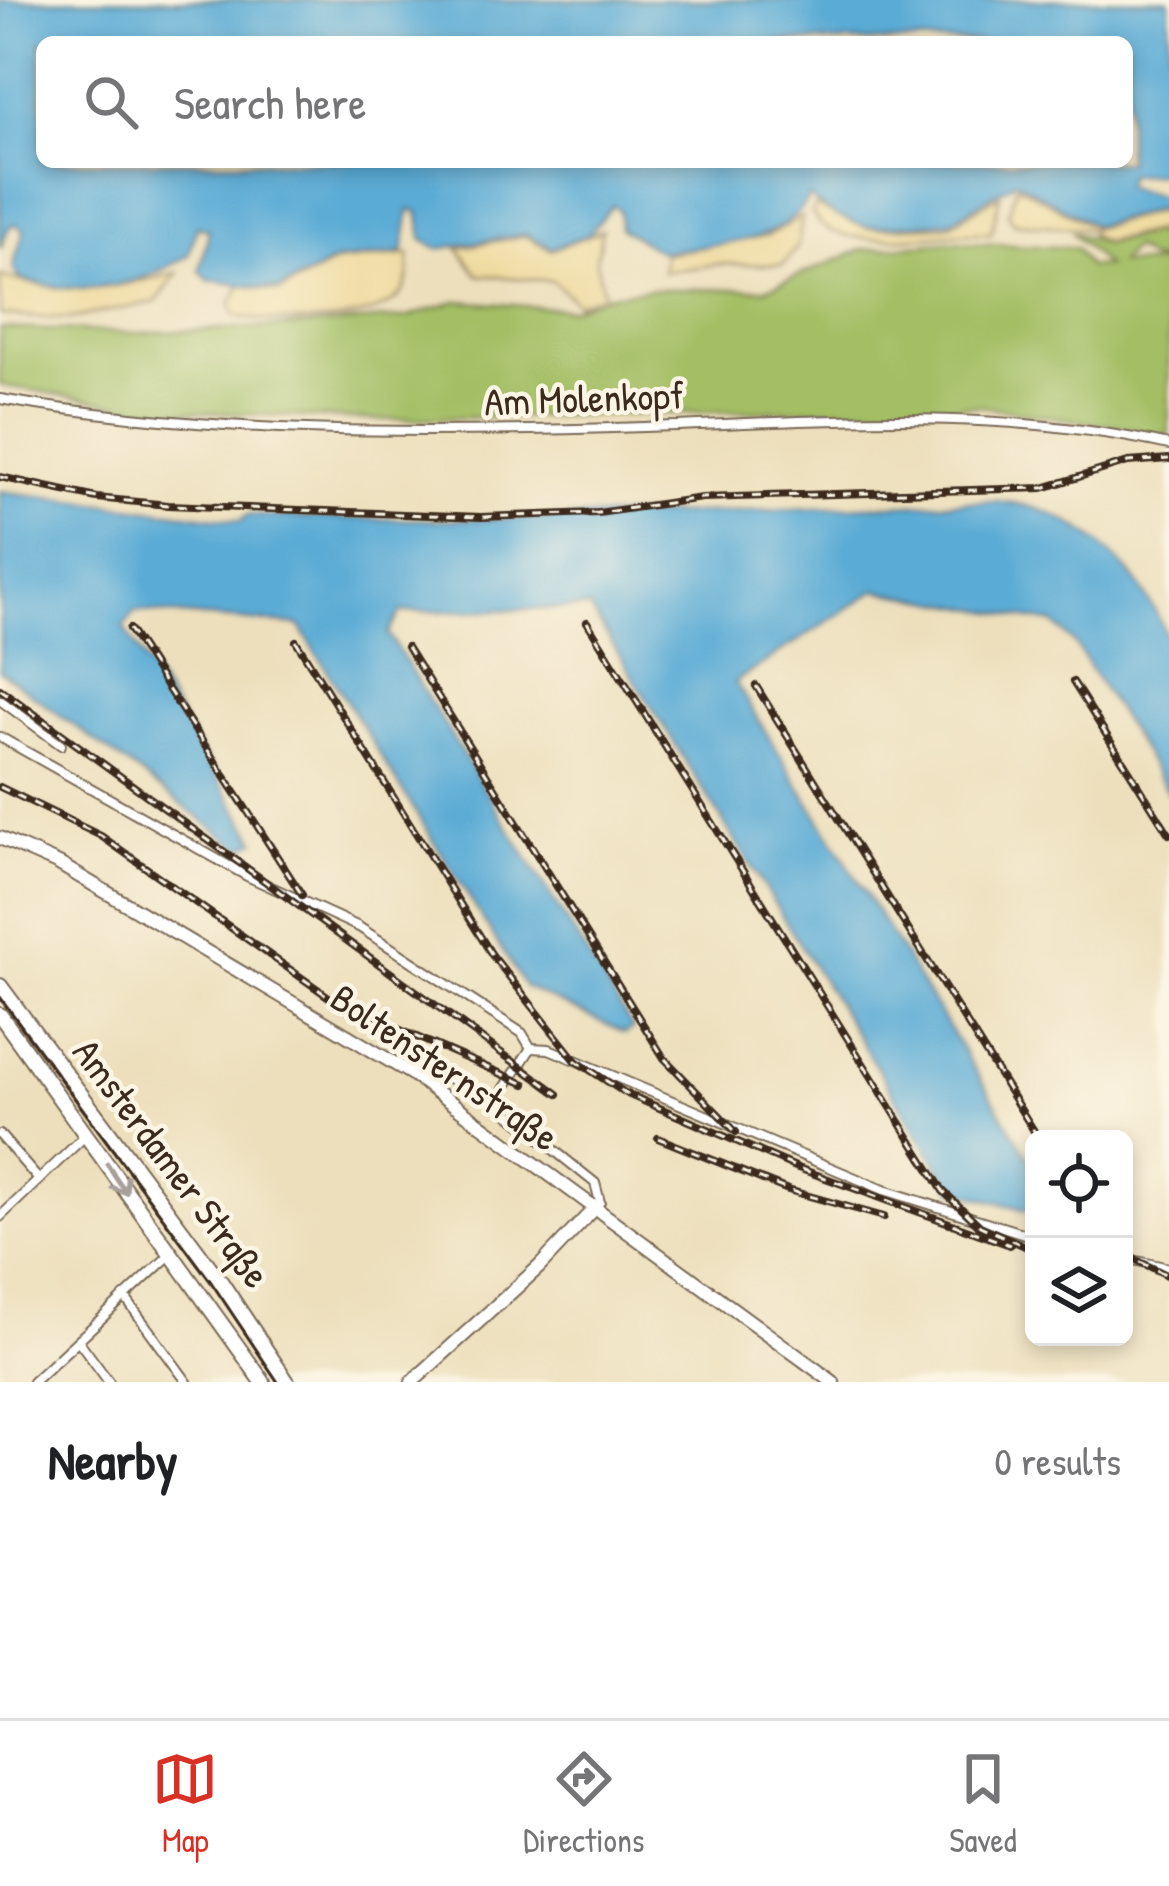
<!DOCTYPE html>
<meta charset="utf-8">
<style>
:root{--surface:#fff;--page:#f2f2f2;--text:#202124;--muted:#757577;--line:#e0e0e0;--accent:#d93025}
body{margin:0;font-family:"Patrick Hand",sans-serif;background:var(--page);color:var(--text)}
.controls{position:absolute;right:36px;bottom:36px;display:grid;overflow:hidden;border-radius:18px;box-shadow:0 6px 18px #0003}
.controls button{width:108px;height:108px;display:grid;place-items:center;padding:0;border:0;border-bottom:3px solid var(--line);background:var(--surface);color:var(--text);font:60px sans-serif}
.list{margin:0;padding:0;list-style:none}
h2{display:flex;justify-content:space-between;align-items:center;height:156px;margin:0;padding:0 48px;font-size:51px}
h2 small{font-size:39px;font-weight:400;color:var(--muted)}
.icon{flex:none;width:66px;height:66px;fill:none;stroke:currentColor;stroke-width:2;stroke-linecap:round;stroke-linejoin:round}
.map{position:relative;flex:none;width:1169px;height:1382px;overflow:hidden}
.search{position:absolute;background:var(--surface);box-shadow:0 6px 18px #0003;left:36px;right:36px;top:36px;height:132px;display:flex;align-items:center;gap:30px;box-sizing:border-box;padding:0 42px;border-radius:18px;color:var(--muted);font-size:45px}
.sheet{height:336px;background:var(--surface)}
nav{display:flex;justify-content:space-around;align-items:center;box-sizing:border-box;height:168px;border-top:3px solid var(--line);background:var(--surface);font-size:33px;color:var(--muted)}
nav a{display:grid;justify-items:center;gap:6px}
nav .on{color:var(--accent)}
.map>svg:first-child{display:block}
.green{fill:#a3be64;stroke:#6f7441;stroke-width:3}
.sand{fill:#eeda9e;stroke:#94825e;stroke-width:3}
.water{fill:#5aabd5;stroke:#4a6a7a;stroke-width:3;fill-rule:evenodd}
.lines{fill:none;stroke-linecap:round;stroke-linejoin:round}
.minor-casing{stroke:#796955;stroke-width:12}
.secondary-casing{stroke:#796955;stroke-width:16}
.primary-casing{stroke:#796955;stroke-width:18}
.minor{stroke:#fff;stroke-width:8}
.secondary{stroke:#fff;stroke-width:12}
.primary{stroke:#fff;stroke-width:14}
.tram{stroke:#3b2a1e;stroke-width:3}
.rail-casing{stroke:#3b2a1e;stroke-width:8}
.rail{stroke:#fcf5e5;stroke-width:3;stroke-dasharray:9;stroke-linecap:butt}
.oneway{stroke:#a79f9a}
.labels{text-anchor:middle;stroke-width:9;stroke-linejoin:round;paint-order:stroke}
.street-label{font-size:39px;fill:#3b2a1e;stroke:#fcf5e5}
</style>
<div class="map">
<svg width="1169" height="1382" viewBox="0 0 1169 1382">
<rect width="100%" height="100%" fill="#fcf5e5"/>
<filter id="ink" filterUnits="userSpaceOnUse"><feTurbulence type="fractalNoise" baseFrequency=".00833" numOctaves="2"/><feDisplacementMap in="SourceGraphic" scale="24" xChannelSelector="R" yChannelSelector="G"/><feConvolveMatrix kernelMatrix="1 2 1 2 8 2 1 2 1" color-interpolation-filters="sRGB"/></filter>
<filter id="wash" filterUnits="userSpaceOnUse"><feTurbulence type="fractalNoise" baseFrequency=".004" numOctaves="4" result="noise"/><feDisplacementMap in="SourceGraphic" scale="48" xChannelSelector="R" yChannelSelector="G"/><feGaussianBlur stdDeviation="2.7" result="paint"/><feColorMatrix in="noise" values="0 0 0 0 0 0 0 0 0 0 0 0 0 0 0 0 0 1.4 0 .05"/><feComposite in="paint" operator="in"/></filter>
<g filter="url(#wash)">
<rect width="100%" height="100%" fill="#eddfbc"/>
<polygon class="green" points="1169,230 1169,260 1150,260 1133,248 1119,264 1169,263 1169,435 980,406 375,420 150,410 0,385 0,328 137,333 317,325 408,317 457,301 569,309 611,294 651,289 766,289 861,250 948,242 1076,248 1088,267 1106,266 1071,232 1104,244"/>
<g class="sand">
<polygon points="1017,185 1095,228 1160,211 1169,202 1169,228 1104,242 1090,235 1092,230 1015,223 1008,214"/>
<path d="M1000,195l-9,39c-37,-7 -160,26 -179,-22l3,-6 52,22 81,-2z"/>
<polygon points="802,217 798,246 783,265 719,264 663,272 664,254 769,235"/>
<polygon points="602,230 596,260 604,296 577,303 553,281 478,275 458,248 525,236 551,250"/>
<path d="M409,254c0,9 1,21 -2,29 -15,46 -134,42 -171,33l-6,-11 11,-20 38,7 57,-30z"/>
<path d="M178,273l-22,29 -88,17 -68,-4v-39c82,21 98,14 178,-3z"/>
</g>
<g class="water">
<path d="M0,0h1169v173l-41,2 -4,11 45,13 -9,10 -65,17 -79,-45 -67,41 -82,5 -33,-12 -26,-18c-22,49 -98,47 -147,55l-41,-24 -1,-19 -7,-4 -23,29 -37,14 -26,-14 -88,15 -15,-10 -5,-28 -8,-1 -7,43 -68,8 -56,29 -71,-10 -8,-9 9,-41 -12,-4 -8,29c-54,34 -107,42 -169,24l-7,-11 11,-38 -7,-6 -8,3 -9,22zM42,42h1085v120h-1085z"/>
<path d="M0,491l240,30 8,-6c249,13 498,-6 748,-14 79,6 142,63 171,136 2,26 2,124 2,157l-94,-150 -22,-21 -177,-33 -141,92 299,484v46l-81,-22 -363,-582 -189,4 -13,22 245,394 -8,5 -100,-46 -226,-362 -164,-14 -11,16 132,213 -14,9 -242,-178z"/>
</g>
</g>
<g filter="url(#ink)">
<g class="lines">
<defs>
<g id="minor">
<path d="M0,399c214,37 427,35 644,28 181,-6 346,-21 525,18"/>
<polyline points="0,700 61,745"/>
<polyline points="0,737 247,876 359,927 522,1033 531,1048"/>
<polyline points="531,1048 549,1049 884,1190 1034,1237"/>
<polyline points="531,1048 504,1089 504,1110 595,1183 600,1202 594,1209"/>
<polyline points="413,1073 430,1066 475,1094 501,1099"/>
<polyline points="0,1135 39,1180"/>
<polyline points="0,1217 86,1135"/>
<polyline points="1124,1258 1169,1268"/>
<polyline points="124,1296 187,1382"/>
<polyline points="78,1340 109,1382"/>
<polyline points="33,1382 172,1253"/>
</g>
<g id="secondary">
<polyline points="0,838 59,864 412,1074 833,1382"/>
<polyline points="412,1382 539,1267 594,1209"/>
</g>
<g id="primary">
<polyline points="0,986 222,1284 287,1382"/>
<polyline points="0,1015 263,1382"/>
</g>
</defs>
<use href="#minor" class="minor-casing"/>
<use href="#secondary" class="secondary-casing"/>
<use href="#primary" class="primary-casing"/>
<use href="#minor" class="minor"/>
<use href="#secondary" class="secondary"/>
<use href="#primary" class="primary"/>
<polyline class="tram" points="0,997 211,1282 278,1382"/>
<defs>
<g id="rail">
<polyline points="0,477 97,498 168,505 481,517 598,513 702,498 1043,488 1128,462 1169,459"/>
<polyline points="587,622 943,1191 980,1226 1034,1250"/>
<polyline points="129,629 302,895"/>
<polyline points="296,641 492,955 576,1061 625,1093 798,1168 1010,1245"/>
<polyline points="407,647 664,1058 736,1132"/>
<polyline points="1073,682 1169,834"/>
<polyline points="756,686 1039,1139"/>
<polyline points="0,689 558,1094"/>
<polyline points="0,787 101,836 336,1002 525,1084"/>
<polyline points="658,1138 788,1190 884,1217"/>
<polyline points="1124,1254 1169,1276"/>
</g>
</defs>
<use href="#rail" class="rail-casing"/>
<use href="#rail" class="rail"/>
</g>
<defs><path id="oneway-shaft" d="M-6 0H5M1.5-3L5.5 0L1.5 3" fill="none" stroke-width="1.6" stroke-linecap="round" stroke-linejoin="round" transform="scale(3)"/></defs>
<use class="oneway" href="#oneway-shaft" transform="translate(117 1179) rotate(56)"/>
</g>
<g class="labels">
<g class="street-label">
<text transform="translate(584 398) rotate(-2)" y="14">Am Molenkopf</text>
<text transform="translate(445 1067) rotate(34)" y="14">Boltensternstraße</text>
<text transform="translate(172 1163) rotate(53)" y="14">Amsterdamer Straße</text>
</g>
</g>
</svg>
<div class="controls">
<button><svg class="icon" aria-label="locate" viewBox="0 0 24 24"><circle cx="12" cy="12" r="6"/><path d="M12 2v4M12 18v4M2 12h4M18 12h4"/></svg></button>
<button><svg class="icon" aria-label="layers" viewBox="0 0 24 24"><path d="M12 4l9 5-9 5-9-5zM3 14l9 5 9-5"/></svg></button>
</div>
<div class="search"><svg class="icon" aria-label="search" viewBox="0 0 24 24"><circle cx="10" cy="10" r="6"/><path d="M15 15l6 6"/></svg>Search here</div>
</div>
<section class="sheet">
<h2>Nearby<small>0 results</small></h2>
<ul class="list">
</ul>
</section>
<nav>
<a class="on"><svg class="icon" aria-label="map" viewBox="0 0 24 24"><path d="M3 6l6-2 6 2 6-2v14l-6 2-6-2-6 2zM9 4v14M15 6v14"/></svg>Map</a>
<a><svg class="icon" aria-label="directions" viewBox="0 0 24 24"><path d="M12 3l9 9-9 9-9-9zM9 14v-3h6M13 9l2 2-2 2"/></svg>Directions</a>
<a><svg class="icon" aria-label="saved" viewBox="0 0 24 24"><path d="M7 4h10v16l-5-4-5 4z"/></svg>Saved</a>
</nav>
